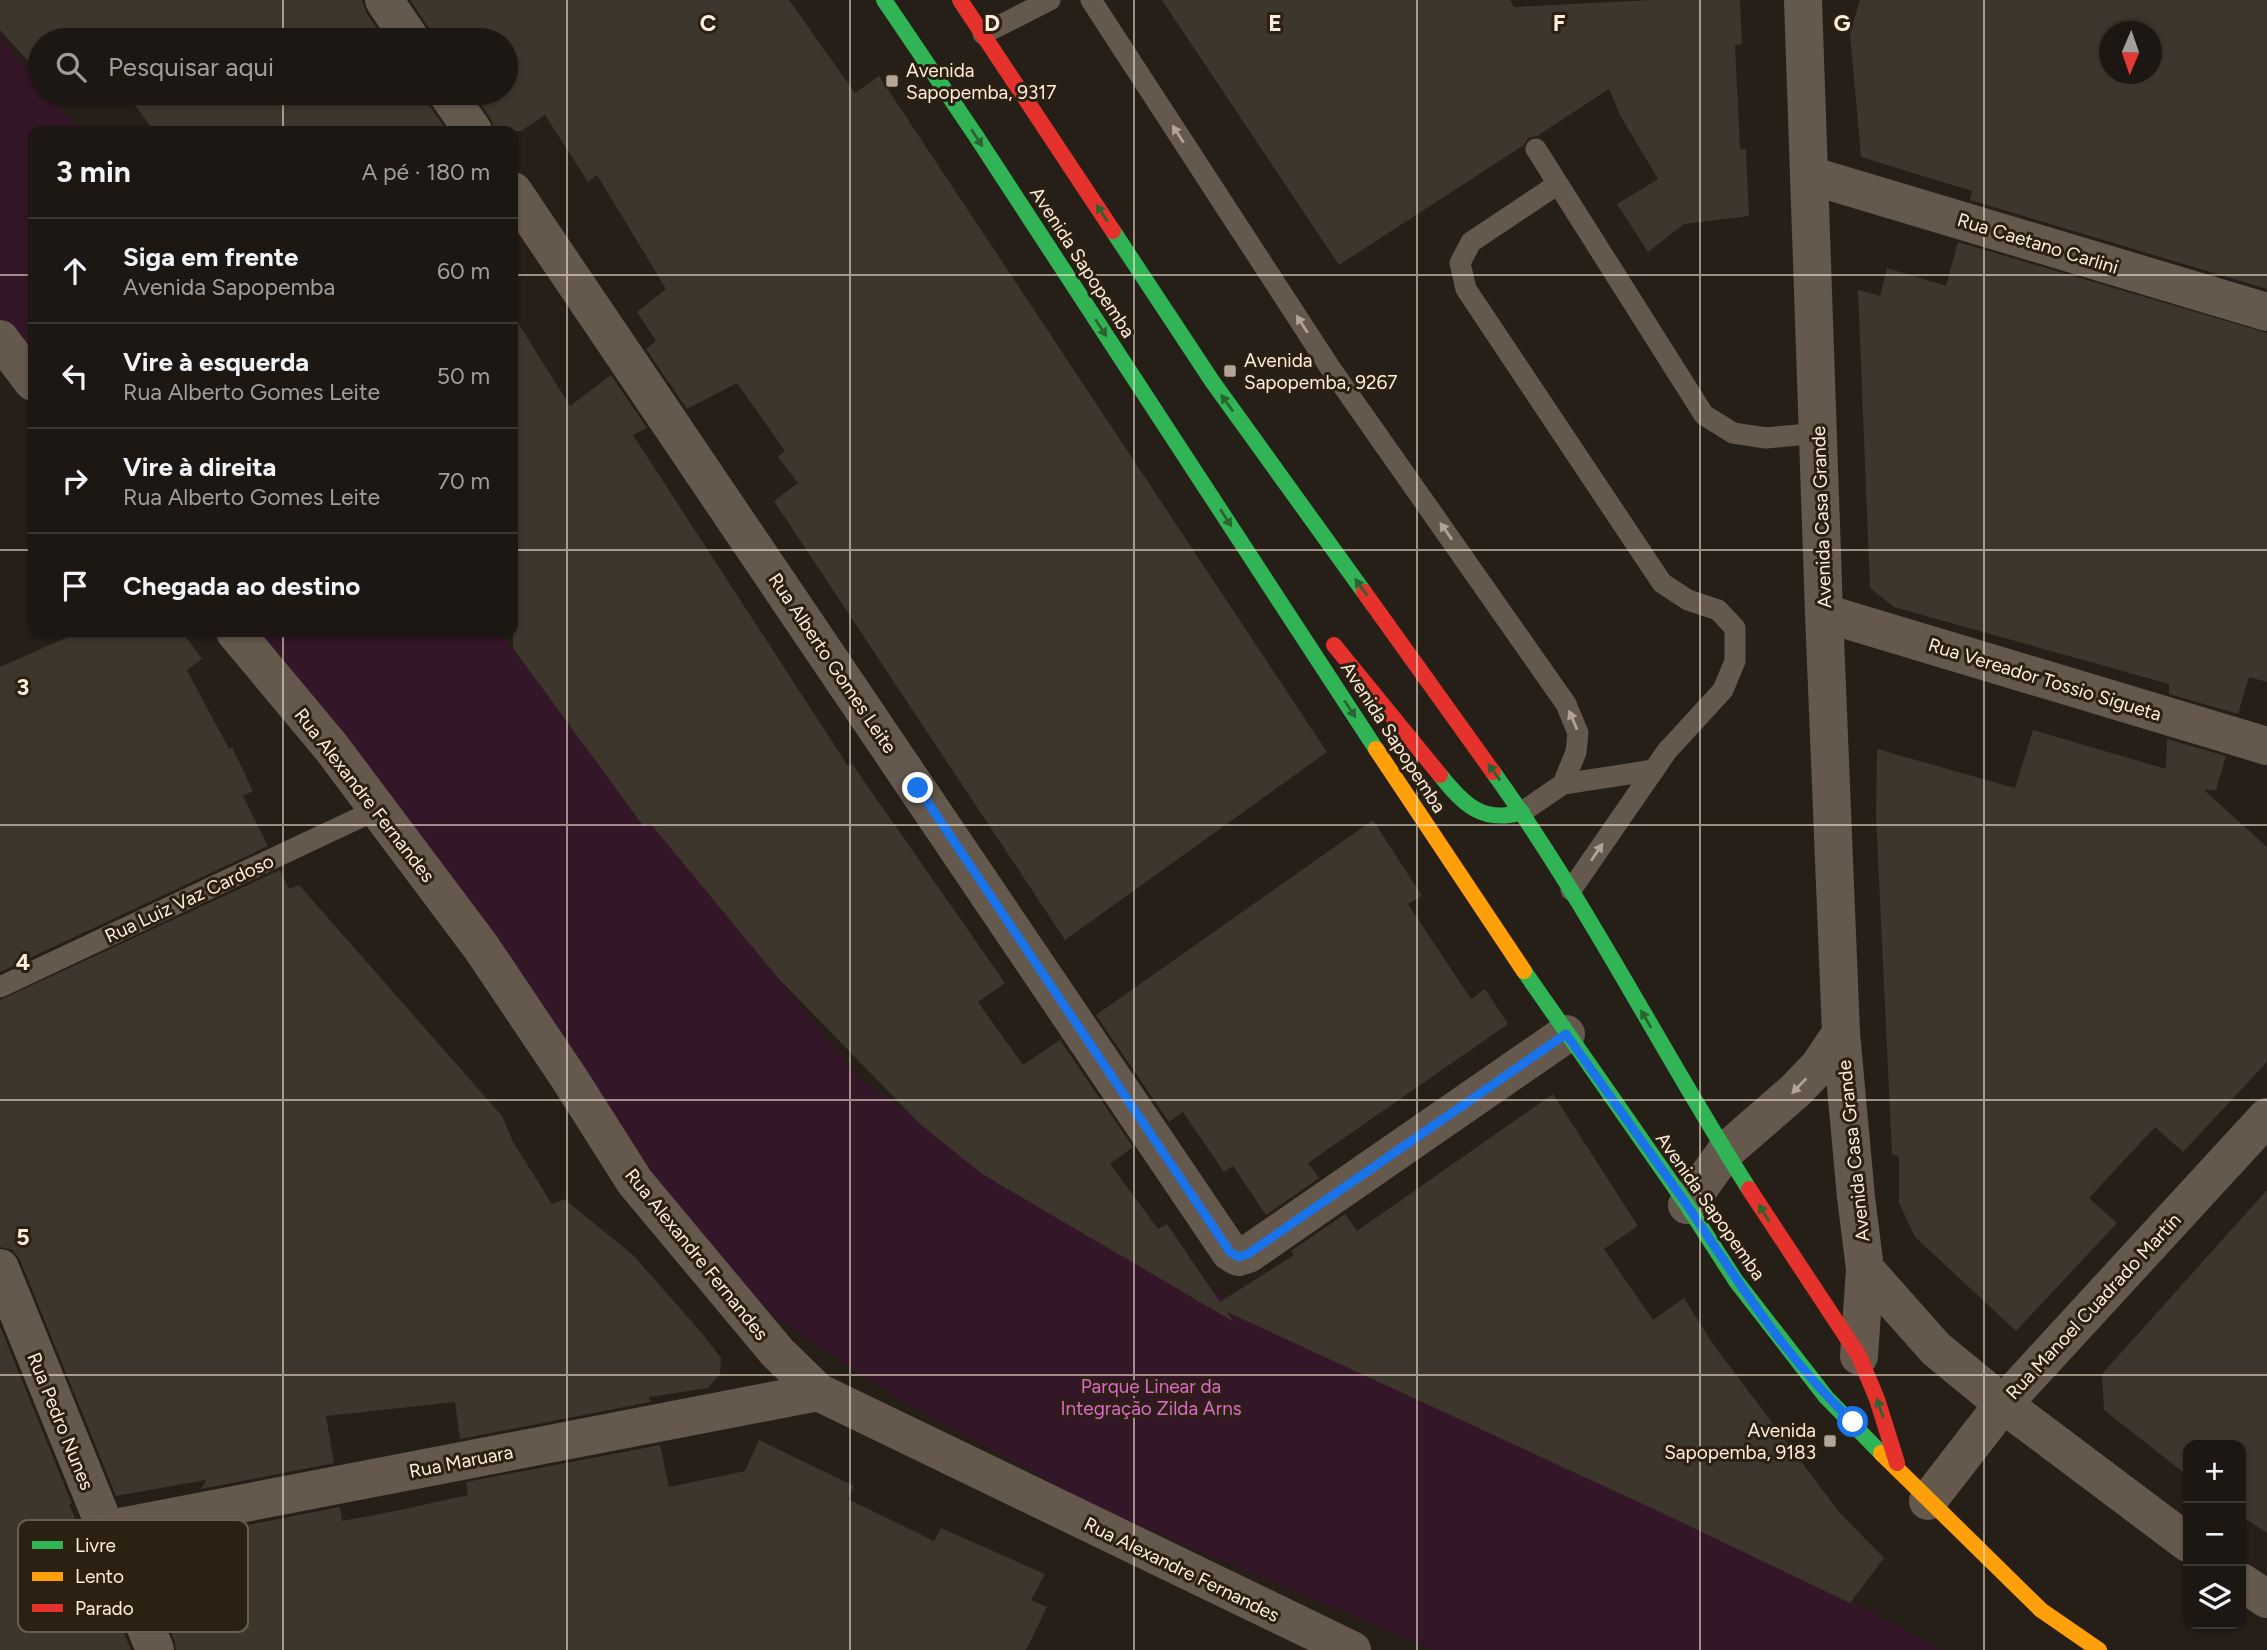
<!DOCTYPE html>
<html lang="pt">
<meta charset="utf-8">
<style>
:root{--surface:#1c1712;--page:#25201b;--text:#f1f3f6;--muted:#a09f9f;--line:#3a3632}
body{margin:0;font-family:Figtree,sans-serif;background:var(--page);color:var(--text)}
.controls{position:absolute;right:21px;bottom:21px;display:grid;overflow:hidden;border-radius:14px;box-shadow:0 2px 5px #0004}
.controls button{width:63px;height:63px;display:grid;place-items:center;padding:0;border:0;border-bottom:2px solid var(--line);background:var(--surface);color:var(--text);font:35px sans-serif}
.compass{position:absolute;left:2099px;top:21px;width:63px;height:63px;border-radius:50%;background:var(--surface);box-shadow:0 2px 5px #0004;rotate:182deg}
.stop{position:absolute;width:21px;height:21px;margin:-16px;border:5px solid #1a73e8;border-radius:50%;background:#fff}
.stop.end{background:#1a73e8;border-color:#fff;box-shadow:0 2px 7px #0008}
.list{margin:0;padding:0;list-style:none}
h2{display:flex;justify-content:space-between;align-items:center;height:91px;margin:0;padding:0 28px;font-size:30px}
h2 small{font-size:23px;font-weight:400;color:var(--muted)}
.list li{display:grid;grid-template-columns:46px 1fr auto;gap:21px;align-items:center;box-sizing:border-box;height:105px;padding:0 28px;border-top:2px solid var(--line)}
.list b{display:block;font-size:26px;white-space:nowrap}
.list p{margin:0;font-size:23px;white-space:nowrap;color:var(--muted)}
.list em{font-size:23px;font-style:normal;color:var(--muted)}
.icon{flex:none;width:38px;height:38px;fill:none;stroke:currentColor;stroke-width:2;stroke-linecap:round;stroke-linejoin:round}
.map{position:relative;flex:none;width:2267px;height:1650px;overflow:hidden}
.search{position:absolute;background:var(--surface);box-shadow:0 2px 5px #0004;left:28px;top:28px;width:490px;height:77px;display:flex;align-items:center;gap:18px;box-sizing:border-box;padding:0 24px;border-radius:38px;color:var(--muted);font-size:26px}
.panel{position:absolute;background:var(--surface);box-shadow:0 2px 5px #0004;left:28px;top:126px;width:490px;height:511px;border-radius:14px}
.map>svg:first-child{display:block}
.green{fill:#331627}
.building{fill:#3c362d;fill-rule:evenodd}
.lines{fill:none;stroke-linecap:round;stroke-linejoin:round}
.lane{stroke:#65584d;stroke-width:21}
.street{stroke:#65584d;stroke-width:38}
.fast{stroke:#30b455;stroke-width:16}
.slow{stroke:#ff9f0a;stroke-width:16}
.jam{stroke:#e5322d;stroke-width:16}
.oneway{fill:#b2a394}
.oneway2{fill:#2d6330}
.route{stroke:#1a73e8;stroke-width:9}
.grid{fill:none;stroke:#ffeedc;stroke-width:2;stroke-opacity:0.55}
.poi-dot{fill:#b3a697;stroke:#2b2012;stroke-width:2.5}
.labels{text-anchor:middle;stroke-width:6;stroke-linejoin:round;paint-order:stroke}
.poi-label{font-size:19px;fill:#ffeedc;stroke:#2b2012;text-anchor:start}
.street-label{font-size:19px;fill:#ffeedc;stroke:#2b2012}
.park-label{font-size:19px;fill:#e067ce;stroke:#2b2012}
.key{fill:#2b2012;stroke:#6b5e4f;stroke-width:2}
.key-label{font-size:19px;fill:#ffeedc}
.grid-label{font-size:23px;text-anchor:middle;font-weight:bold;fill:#ffeedc;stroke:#2b2012;stroke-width:6;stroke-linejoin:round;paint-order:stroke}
</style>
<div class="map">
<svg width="2267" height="1650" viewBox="0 0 2267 1650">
<rect width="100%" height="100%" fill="#251f18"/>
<g class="green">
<polygon points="0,36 40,84 40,93 48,93 80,131 33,131 33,371 0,329"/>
<polygon points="234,632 499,632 858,1077 982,1165 1198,1284 1757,1551 1943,1650 1434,1650 1100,1509 899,1399 776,1318 686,1220"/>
</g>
<g class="building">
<polygon points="0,0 362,0 366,12 385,40 40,40 40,74 0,30"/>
<polygon points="410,0 789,0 855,93 879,76 1327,752 1065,940 774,501 798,483 778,457 785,451 737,383 687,409 646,349 656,341 637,312 666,289 597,175 588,182 545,115 521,131 495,131 491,119 473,93 506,93 506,40 433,40 429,28"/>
<polygon points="1162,0 1510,0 1514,7 1652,0 1740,0 1742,44 1735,45 1740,149 1746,149 1749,216 1684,224 1648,252 1617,204 1658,179 1620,115 1609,89 1537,136 1528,138 1524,145 1339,265"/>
<path d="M1860,0h407v289l-297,-89 2,-9 -111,-34 -11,-124zM2110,32h42v42h-42z"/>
<polygon points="126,93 425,93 429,105 447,131 154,131"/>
<polygon points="1958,242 2267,333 2267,682 2249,677 2238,714 2169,694 2169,684 1894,607 1870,588 1858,290 1880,296 1887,268 1946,286"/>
<polygon points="513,315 570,406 611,375 647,428 633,435 848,766 852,764 1005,983 978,1002 1023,1065 1060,1040 1133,1147 1110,1164 1158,1229 1167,1224 1220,1302 1294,1255 1291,1251 1345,1214 1357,1231 1553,1094 1638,1226 1604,1249 1653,1320 1684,1298 1713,1344 1839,1512 1884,1558 1850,1603 1658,1511 1227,1312 1234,1322 982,1174 919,1123 778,978 650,823 644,827 513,648"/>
<polygon points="79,632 182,632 202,659 187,670 229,749 232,747 253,791 243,796 268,846 0,972 0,667"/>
<polygon points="2033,730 2166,769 2167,739 2226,756 2216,790 2204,790 2267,847 2267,1062 2183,1152 2155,1127 2089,1198 2117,1223 2016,1331 1915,1237 1899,1203 1899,1157 1892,1154 1876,816 1877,749 2015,788"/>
<polygon points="1373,820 1422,896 1408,904 1471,999 1485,989 1508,1024 1308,1163 1319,1178 1266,1215 1233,1166 1224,1172 1183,1112 1169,1122 1096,1015"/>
<polygon points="280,870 289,889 299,885 502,1116 513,1142 552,1204 564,1199 633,1255 701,1332 721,1358 720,1374 708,1388 649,1397 650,1402 460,1439 455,1402 326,1416 334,1463 201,1489 206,1480 116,1496 20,1260 13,1250 0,1247 0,1000"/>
<polygon points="2267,1190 2267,1533 2241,1516 2241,1445 2188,1445 2188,1476 2104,1410 2102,1374"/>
<polygon points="0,1326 72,1504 69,1504 131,1650 0,1650"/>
<polygon points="759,1440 854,1486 848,1499 934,1541 941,1528 1045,1574 1031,1600 1047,1607 1026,1650 176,1650 175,1642 152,1586 176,1539 340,1507 342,1521 395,1511 468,1495 466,1482 660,1445 669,1487 745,1471"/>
</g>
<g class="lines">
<g class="lane">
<polyline points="1091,0 1329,366 1566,704 1578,733 1576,752 1563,784"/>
<polyline points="983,34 1050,0"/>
<polyline points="1536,149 1704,415 1733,433 1766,438 1818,433"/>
<polyline points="1558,184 1471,242 1460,263 1466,289 1662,583 1688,600 1718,610 1735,628 1735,661 1723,690 1667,751 1571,890"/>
<polyline points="1522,812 1563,784 1654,770"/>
<polyline points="0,987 378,809"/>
</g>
<g class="street">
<polyline points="384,0 411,40"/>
<polyline points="1803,0 1824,613 1841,1033 1856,1197 1865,1269 1859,1356"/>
<polyline points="447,93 473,131"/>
<polyline points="1809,175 2267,312"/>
<polyline points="513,191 1230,1252 1238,1257 1248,1254 1566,1034"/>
<polyline points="0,339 33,382"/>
<polyline points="1824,613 2267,746"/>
<polyline points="235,632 331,747 481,947 569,1078 635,1182 777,1352 818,1392 1352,1650"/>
<polyline points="1687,1205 1726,1151 1795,1091 1819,1066 1841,1033"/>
<polyline points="0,1268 155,1650"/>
<polyline points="1865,1269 1936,1349 2003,1404 2188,1543"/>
<polyline points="1928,1501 2003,1404 2267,1117"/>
<polyline points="105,1530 818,1392"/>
<polyline points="2241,1582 2267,1599"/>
</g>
<g class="fast">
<polyline points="884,0 976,136 1376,749"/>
<polyline points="1113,231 1212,381 1364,592"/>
<path d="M1493,772c95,132 168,279 256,417"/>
<path d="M1440,775c24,30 43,49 82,37"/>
<polyline points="1524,971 1687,1205 1736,1281 1826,1397 1881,1453"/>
</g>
<g class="slow">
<polyline points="1376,749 1524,971"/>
<polyline points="1881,1453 2041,1610 2099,1650"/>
</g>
<g class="jam">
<polyline points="960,0 1113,231"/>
<polyline points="1364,592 1493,772"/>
<polyline points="1334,645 1440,775"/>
<polyline points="1749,1189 1859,1356 1877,1399 1897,1463"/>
</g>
</g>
<defs><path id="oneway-solid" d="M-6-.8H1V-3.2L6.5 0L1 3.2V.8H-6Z" transform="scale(1.75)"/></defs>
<g class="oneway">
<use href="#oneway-solid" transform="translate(1178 134) rotate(-123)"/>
<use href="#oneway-solid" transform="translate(1302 324) rotate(-123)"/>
<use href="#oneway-solid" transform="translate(1446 531) rotate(-125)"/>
<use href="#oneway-solid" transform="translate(1573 720) rotate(-113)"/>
<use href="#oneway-solid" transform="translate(1597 852) rotate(-56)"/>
<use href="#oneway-solid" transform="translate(1799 1086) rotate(134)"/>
</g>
<g class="oneway2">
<use href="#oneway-solid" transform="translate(977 138) rotate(57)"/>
<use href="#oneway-solid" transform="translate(1102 213) rotate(-123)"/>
<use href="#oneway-solid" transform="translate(1101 328) rotate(57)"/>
<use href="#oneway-solid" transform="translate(1227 403) rotate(-126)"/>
<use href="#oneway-solid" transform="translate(1226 518) rotate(57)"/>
<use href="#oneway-solid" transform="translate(1361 587) rotate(-126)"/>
<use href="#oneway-solid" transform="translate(1350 709) rotate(57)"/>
<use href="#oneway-solid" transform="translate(1494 772) rotate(-126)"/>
<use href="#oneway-solid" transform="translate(1646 1019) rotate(-120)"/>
<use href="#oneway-solid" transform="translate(1764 1213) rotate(-122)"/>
<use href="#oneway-solid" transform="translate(1880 1408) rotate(-108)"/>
</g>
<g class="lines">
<path class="route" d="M918,788l312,464 8,5 10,-3 318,-220c40,57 81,114 121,171 50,75 100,155 166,217"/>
</g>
<path class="grid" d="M283,0v40M567,0v1650M850,0v1650M1134,0v1650M1417,0v1650M1700,0v1650M1984,0v1650M283,93v38M0,275h33M513,275h1754M0,550h33M513,550h1754M283,632v1018M0,825h2267M0,1100h2267M0,1375h2267"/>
<g class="poi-dot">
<rect x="885" y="74" width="14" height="14" rx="3.5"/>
<rect x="1223" y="364" width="14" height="14" rx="3.5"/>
<rect x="1823" y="1434" width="14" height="14" rx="3.5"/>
</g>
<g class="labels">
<g class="poi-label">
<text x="906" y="77">Avenida<tspan x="906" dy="22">Sapopemba, 9317</tspan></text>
<text x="1244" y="367">Avenida<tspan x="1244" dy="22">Sapopemba, 9267</tspan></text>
<text x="1816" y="1437" text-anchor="end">Avenida<tspan x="1816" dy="22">Sapopemba, 9183</tspan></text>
</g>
<g class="street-label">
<text transform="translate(2038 243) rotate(17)" y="7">Rua Caetano Carlini</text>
<text transform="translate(1083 262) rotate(57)" y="7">Avenida Sapopemba</text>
<text transform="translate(1821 517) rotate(-92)" y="7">Avenida Casa Grande</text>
<text transform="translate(833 663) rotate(56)" y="7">Rua Alberto Gomes Leite</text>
<text transform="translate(2045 679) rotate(17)" y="7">Rua Vereador Tossio Sigueta</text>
<text transform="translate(1394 737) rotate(57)" y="7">Avenida Sapopemba</text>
<text transform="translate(365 795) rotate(52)" y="7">Rua Alexandre Fernandes</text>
<text transform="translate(189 898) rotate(-25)" y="7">Rua Luiz Vaz Cardoso</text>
<text transform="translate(1853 1151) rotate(-96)" y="7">Avenida Casa Grande</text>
<text transform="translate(1711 1206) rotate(55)" y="7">Avenida Sapopemba</text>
<text transform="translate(697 1254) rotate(51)" y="7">Rua Alexandre Fernandes</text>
<text transform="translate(2093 1306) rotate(-47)" y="7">Rua Manoel Cuadrado Martín</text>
<text transform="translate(61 1421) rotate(68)" y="7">Rua Pedro Nunes</text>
<text transform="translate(461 1461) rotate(-11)" y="7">Rua Maruara</text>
<text transform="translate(1182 1569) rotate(26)" y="7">Rua Alexandre Fernandes</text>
</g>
<g class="park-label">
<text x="1151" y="1393">Parque Linear da<tspan x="1151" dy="22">Integração Zilda Arns</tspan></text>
</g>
</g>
<rect x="18" y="1520" width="230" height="112" rx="10" class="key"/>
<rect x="32" y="1541" width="31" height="8" fill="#30b455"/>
<rect x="32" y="1572" width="31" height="9" fill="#ff9f0a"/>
<rect x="32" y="1604" width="31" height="8" fill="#e5322d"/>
<g class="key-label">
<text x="75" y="1552">Livre</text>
<text x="75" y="1583">Lento</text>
<text x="75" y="1615">Parado</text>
</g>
<g class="grid-label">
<text x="708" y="31">C</text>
<text x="992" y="31">D</text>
<text x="1275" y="31">E</text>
<text x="1559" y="31">F</text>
<text x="1842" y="31">G</text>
<text x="23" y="695">3</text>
<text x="23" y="970">4</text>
<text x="23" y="1245">5</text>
</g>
</svg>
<div class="controls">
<button>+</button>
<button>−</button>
<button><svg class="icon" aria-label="layers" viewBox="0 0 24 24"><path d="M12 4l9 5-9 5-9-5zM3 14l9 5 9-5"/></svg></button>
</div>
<svg class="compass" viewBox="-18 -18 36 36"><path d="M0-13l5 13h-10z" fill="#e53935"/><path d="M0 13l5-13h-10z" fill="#a09f9f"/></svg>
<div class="stop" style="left:1853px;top:1422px"></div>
<div class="stop end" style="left:918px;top:788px"></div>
<div class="search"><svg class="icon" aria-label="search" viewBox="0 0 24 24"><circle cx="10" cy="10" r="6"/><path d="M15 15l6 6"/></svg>Pesquisar aqui</div>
<section class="panel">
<h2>3 min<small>A pé · 180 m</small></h2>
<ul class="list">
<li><svg class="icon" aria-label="ahead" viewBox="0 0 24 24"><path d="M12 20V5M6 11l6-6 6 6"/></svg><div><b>Siga em frente</b><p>Avenida Sapopemba</p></div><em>60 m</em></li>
<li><svg class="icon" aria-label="left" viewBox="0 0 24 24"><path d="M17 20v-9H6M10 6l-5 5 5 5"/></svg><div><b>Vire à esquerda</b><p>Rua Alberto Gomes Leite</p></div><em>50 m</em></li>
<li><svg class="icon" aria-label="right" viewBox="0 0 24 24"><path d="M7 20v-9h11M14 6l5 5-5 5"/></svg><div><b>Vire à direita</b><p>Rua Alberto Gomes Leite</p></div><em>70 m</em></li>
<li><svg class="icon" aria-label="arrive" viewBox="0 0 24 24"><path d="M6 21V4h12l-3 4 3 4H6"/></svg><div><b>Chegada ao destino</b></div></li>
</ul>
</section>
</div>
